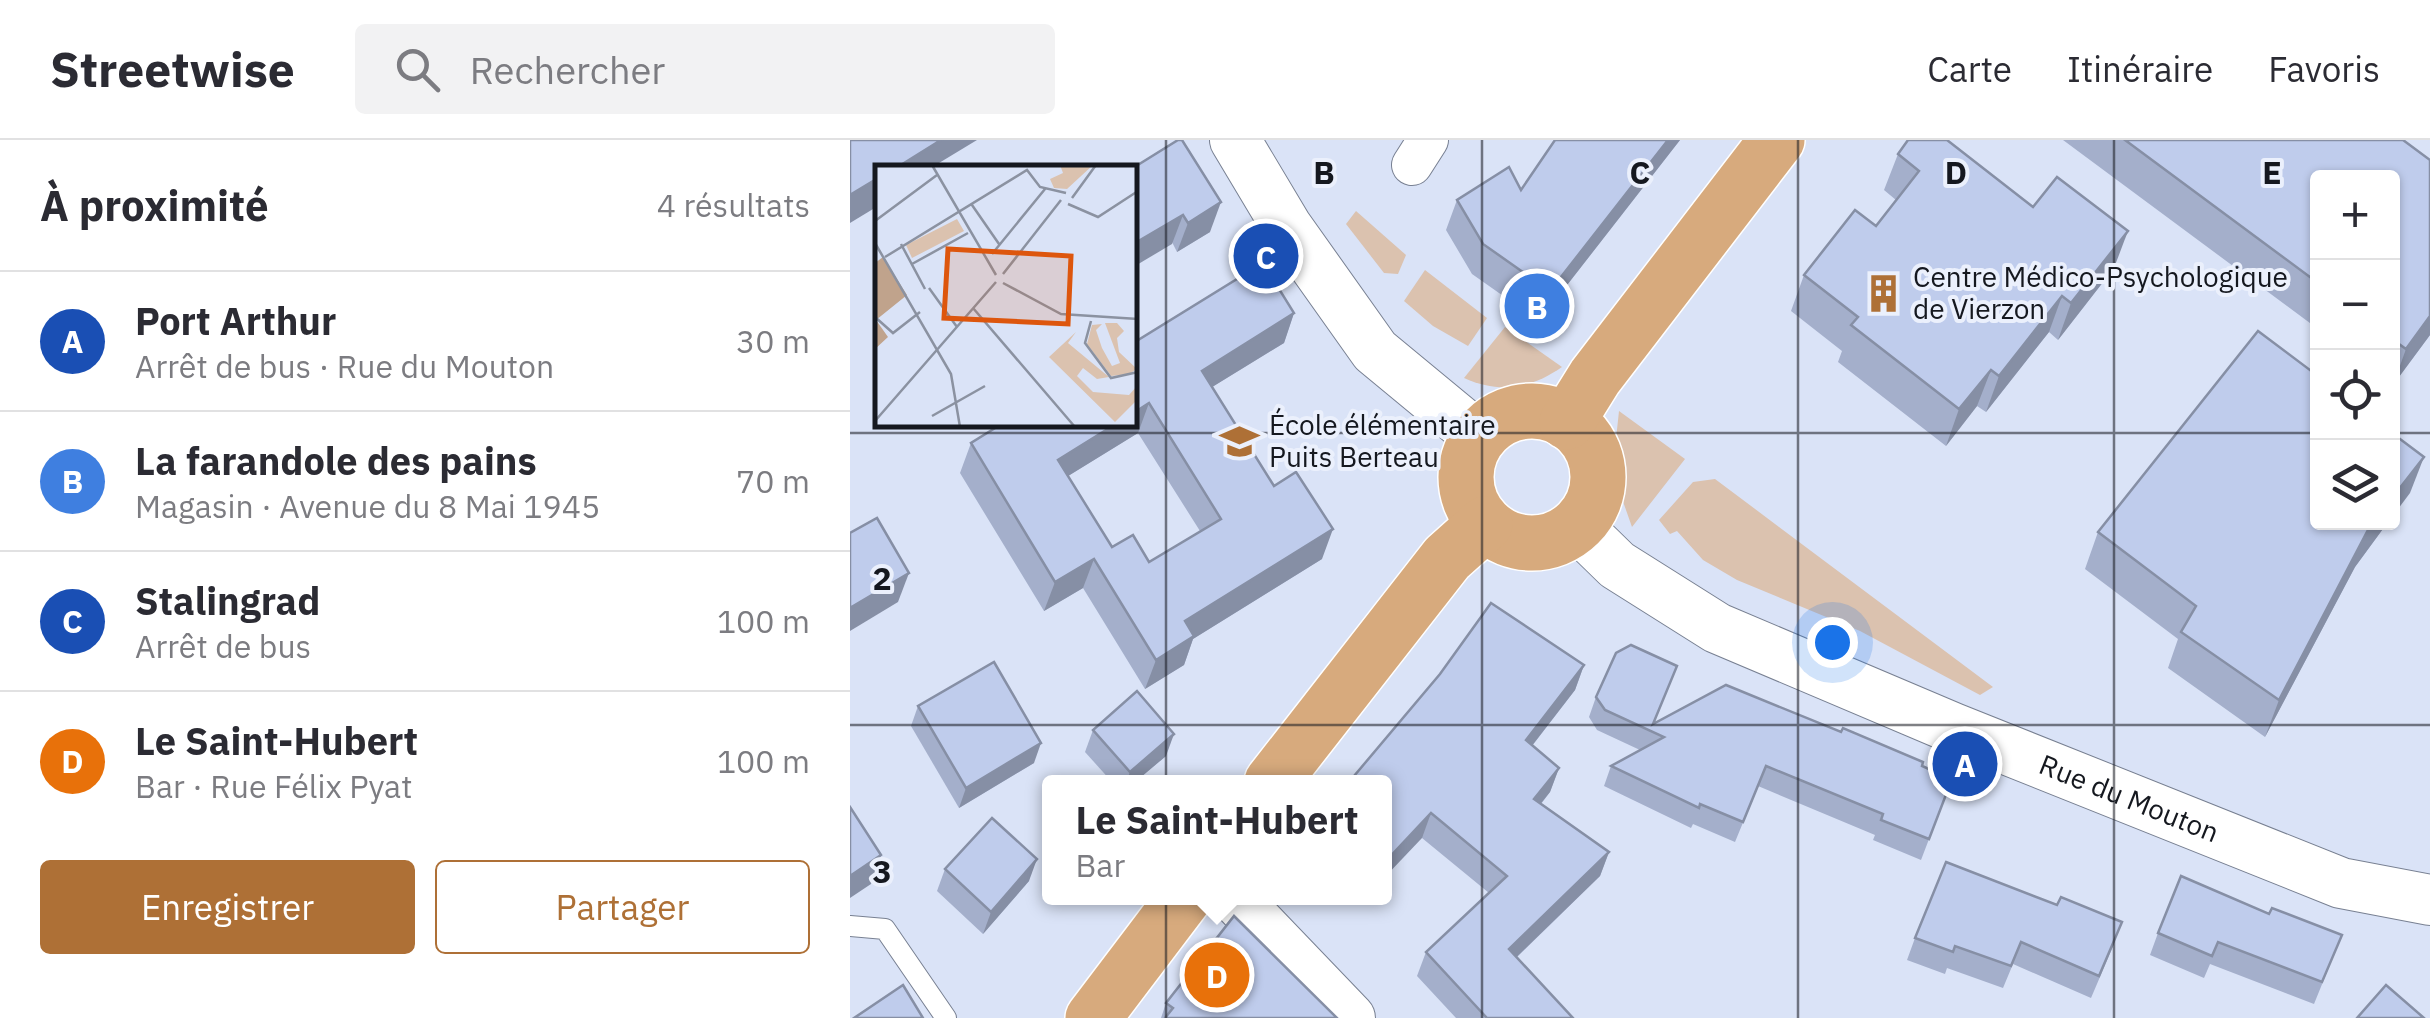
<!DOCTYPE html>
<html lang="fr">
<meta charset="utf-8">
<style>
:root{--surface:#fff;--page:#f2f2f3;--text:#2b2b33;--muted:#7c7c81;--line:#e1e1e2;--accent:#ae7036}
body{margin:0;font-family:"IBM Plex Sans",sans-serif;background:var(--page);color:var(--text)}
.controls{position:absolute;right:30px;top:30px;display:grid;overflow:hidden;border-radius:10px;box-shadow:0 2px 8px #0004}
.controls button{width:90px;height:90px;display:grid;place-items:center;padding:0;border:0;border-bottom:2px solid var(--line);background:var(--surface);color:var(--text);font:50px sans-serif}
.you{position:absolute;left:982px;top:502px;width:35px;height:35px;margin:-25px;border:8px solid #fff;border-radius:50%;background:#1a73e8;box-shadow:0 0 0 15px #1a73e833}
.badge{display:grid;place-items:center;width:65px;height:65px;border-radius:50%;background:var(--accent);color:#fff;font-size:32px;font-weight:700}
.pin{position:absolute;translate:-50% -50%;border:5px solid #fff;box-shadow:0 2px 10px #0006}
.popup{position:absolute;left:192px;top:635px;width:350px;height:130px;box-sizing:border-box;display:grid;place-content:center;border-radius:10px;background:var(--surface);filter:drop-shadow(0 2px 8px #0005);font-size:32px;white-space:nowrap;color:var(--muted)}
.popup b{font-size:38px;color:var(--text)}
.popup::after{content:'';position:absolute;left:50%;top:100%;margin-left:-20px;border:20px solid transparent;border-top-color:var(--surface)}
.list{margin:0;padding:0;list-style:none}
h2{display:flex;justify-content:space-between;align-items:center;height:130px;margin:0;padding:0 40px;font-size:42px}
h2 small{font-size:32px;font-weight:400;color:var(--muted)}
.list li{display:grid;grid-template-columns:65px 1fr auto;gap:30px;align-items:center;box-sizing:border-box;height:140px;padding:0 40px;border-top:2px solid var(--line)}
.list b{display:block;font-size:38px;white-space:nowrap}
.list p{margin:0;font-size:32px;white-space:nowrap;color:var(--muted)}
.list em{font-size:32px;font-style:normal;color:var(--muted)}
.actions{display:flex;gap:20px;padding:30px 40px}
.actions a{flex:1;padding:22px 0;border:2px solid var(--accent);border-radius:10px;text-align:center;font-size:35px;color:var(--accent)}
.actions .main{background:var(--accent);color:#fff}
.icon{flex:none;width:55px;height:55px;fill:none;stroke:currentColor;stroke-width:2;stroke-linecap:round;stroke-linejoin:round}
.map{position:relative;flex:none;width:1580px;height:878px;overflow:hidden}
header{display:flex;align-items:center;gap:60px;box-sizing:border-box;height:140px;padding:0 50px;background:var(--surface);border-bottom:2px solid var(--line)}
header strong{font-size:48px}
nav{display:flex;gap:55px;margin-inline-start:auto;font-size:35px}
.search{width:700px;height:90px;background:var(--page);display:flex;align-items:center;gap:25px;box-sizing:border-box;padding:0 35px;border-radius:10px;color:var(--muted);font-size:38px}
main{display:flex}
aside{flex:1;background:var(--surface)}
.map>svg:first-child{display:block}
.green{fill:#dbc2af}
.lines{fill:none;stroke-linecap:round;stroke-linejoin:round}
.service-casing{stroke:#788092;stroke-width:22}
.minor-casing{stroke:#788092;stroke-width:42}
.tertiary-casing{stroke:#788092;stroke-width:52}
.primary-casing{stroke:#fff;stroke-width:58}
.service{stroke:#fff;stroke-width:20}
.minor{stroke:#fff;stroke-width:40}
.tertiary{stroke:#fff;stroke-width:50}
.primary{stroke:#d7aa7d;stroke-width:55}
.wall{fill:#a4afcb;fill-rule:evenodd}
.shaded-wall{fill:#868fa5}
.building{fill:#bfccec;stroke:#868fa5;stroke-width:2.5}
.grid{fill:none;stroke:#15181f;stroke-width:2.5;stroke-opacity:0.55}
.labels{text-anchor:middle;stroke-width:8;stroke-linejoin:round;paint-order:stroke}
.poi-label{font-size:28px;fill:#15181f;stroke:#ebf0fc;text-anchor:start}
.street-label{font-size:28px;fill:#15181f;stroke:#ebf0fc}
.inset-road{fill:none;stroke:#8b92a1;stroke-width:2.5}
.view{fill:#dd560d;fill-opacity:0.15;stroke:#dd560d;stroke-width:5}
.inset-edge{fill:none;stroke:#15181f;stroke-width:5}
.grid-label{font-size:32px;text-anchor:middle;font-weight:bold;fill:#15181f;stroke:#ebf0fc;stroke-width:8;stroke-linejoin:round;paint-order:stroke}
</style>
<header>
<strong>Streetwise</strong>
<div class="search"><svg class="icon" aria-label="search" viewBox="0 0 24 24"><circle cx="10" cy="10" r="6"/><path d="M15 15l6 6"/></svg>Rechercher</div>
<nav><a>Carte</a><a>Itinéraire</a><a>Favoris</a></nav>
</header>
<main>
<aside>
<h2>À proximité<small>4 résultats</small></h2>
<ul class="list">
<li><span class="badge" style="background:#1a4fb4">A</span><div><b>Port Arthur</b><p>Arrêt de bus · Rue du Mouton</p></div><em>30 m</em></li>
<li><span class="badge" style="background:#3f7fe0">B</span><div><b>La farandole des pains</b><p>Magasin · Avenue du 8 Mai 1945</p></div><em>70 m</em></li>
<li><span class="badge" style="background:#1a4fb4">C</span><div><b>Stalingrad</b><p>Arrêt de bus</p></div><em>100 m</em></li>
<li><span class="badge" style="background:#e8710a">D</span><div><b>Le Saint-Hubert</b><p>Bar · Rue Félix Pyat</p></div><em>100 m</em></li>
</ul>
<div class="actions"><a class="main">Enregistrer</a><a>Partager</a></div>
</aside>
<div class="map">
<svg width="1580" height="878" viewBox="0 0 1580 878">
<rect width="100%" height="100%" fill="#dae3f7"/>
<g class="green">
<polygon points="506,71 556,115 548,134 534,133 496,84"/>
<polygon points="575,130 637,178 618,206 583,186 554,161"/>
<path d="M655,187l57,40c-32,22 -62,27 -98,11z"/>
<polygon points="769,271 835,319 782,387 770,353 774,335 766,299"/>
<polygon points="865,339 1143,547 1130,555 1010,491 887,440 853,420 827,391 820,394 809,380 843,342"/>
</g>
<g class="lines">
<defs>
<polyline id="service" points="0,786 35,789 96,878"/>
<polyline id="minor" points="562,25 578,0"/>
<g id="tertiary">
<polyline points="385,0 437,87 525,211 629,297"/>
<path id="s1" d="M727,386l40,39 100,63 236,100 388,155 89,17"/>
<polyline points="385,758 500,878"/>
</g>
<g id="primary">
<circle cx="682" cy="337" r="66"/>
<polyline points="717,282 745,237 927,0"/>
<polyline points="422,642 597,418 635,384"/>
<polyline points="243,878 334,758"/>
</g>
</defs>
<use href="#service" class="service-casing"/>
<use href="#minor" class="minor-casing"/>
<use href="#tertiary" class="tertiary-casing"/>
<use href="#primary" class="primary-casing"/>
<use href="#service" class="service"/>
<use href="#minor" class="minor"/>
<use href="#tertiary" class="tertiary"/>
<use href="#primary" class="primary"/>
</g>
<g class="wall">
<polygon points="705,0 830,0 689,181 622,134 596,90 607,60 671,50"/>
<polygon points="1213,0 1553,0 1580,20 1580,195 1543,245 1542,38 1468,38 1468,189"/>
<polygon points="1048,14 1183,67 1264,128 1208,200 1199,192 1136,272 1127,266 1096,306 988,222 992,211 941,171 954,135 1026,86 1046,60 1034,50"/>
<polygon points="285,28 360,92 327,112"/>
<path d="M444,173l-10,30 -72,44 62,99 48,73 -129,80 -9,26 -39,24 -62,-101 -39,23 -84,-138 11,-30 164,-101zM288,293l62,98 -51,31 -37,-15 -44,-71z"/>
<polygon points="1468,382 1538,382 1505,427 1415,597 1318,528 1328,499 1235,429 1248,392"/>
<polygon points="734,525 725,550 682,606 709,628 700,652 691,664 759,712 750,736 667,817 723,878 606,878 567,836 576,812 639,753 572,698 534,642"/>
<polygon points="827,526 804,583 1072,626 1102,639 1071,720 1023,700 1025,695 908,646 885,702 843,684 841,688 754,646 761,626 790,610 747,590 739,577 746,557"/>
<polygon points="68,566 184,623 109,668 61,586"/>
<polygon points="243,590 316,616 285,642 262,642 235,612"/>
<polygon points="95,729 179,741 133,794 87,751"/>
<polygon points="501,758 517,758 510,765"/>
<polygon points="1419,774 1492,795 1464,864 1360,824 1354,838 1300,815 1308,793"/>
<polygon points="1065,798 1264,804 1241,858 1163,824 1153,848 1097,828 1095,834 1057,820"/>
<polygon points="316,863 487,878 311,878"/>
</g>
<g class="shaded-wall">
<polygon points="91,0 127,0 89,23 87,28 46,28"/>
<polygon points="818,0 830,0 689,181 700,151"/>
<polygon points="28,38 28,66 0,83 0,55"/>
<polygon points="371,62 360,92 327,112 338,83"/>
<polygon points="333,75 322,104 285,126 285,103"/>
<polygon points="1278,91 1264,128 1208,200 1221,163"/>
<polygon points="1212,156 1199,192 1136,272 1149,236"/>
<polygon points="444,173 434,203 341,260 352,231"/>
<polygon points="1580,176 1580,195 1543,245 1556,209"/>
<polygon points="1141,230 1127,266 1096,306 1109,269"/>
<polygon points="299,263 288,293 197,349 208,320 264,285 285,285 285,272"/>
<polygon points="1574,317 1560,353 1542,377 1542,358"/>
<polygon points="1524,382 1538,382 1505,427 1415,597 1429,560 1518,390"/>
<polygon points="483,389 472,419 343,499 334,525 295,549 306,520 335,481"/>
<polygon points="244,419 233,448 194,471 205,442"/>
<polygon points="59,433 48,462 0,491 0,468"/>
<polygon points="734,525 725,550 667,625 676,600"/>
<polygon points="324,594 316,616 285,642 276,642 280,632"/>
<polygon points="191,603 184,623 109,668 116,648"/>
<polygon points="709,628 700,652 675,683 684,659"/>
<polygon points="581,673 572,698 534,738 534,723"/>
<polygon points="759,712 750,736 650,833 659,809"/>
<polygon points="31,715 21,744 0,758 0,736"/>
<polygon points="187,719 179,741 133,794 141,772"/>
</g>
<g class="building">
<polygon points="0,0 91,0 46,28 28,28 28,38 0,55"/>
<polygon points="328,0 332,0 371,62 338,83 333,75 285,103 285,28 283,28"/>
<polygon points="705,0 818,0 700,151 633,104 607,60 659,27 671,50"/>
<polygon points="1058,0 1097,0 1183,67 1207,37 1278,91 1221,163 1212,156 1149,236 1141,230 1109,269 1001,185 1008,177 954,135 1005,70 1026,86 1069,31 1048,14"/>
<polygon points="1275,0 1553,0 1580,20 1580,176 1556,209 1542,199 1542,38 1468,38 1468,143"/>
<polygon points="413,123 444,173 352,231 424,346 446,332 483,389 335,481 344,496 306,520 244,419 205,442 121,303 150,285 264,285 208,320 262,407 283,395 299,422 371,379 299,263 285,272 285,202"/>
<polygon points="1408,191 1468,236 1468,382 1524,382 1518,390 1429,560 1331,492 1346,466 1248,392"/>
<polygon points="1542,293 1574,317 1542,358"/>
<polygon points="27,378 59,433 0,468 0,393"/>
<polygon points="641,463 734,525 676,600 709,628 684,659 759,712 659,809 723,878 637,878 576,812 657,736 581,673 534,723 534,642 499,642 590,534"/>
<polygon points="781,505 827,526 803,584 876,545 991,592 993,588 1073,622 1072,626 1102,639 1079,699 1031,680 1033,674 916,626 893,682 850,664 849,668 761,626 814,597 755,570 746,557 766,513"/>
<polygon points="144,522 191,603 116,648 68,566"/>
<polygon points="287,551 324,594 280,632 243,590"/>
<polygon points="0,667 31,715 0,736"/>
<polygon points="142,678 187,719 141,772 95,729"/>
<polygon points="1096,722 1207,765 1211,757 1272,782 1249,836 1171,802 1161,826 1105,806 1103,812 1065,798"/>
<polygon points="1331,736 1419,774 1422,768 1492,795 1472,842 1368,802 1362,816 1308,793"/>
<polygon points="384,776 487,878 315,878 323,868 316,863"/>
<polygon points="53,845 73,878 4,878"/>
<polygon points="1536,845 1574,878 1507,878"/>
</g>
<path class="grid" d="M316,0v878M632,0v878M948,0v878M1264,0v878M0,293h1468M1542,293h38M0,585h1580"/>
<defs>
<symbol id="building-bare" viewBox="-9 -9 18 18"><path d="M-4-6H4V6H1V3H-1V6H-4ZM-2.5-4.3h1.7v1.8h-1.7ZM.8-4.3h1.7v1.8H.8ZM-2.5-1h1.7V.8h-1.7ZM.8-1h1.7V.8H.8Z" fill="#ae7036" stroke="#ebf0fc" stroke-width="2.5" paint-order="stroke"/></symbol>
<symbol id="school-bare" viewBox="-9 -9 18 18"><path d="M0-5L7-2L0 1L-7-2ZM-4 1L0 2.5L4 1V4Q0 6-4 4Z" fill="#ae7036" stroke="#ebf0fc" stroke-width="2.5" paint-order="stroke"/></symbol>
</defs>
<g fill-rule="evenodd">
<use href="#building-bare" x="1006" y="126" width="55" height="55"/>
<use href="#school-bare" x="362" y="274" width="55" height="55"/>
</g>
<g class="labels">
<g class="poi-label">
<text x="1063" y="147">Centre Médico-Psychologique<tspan x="1063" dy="32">de Vierzon</tspan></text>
<text x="419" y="295">École élémentaire<tspan x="419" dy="32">Puits Berteau</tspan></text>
</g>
<g class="street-label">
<text dy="10" stroke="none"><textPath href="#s1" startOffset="620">Rue du Mouton</textPath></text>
</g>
</g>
<g transform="translate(25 25)">
<rect width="262" height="262" fill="#dae3f7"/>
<path d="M185,0h33l-26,24 -13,-1 -4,-9 13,-6zM82,54l7,12 -52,27 -6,-13zM230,158h12l7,8 -7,7 2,14 18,17 -8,5 -18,2 -24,-32 5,-19 10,-1 -6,6 6,18 10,18 8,-3zM201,167l-8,11 41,34 -12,2 -14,-11 -6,8 16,16 36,3 8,-9v14l-22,22 -66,-65z" fill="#dbc2af"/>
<path d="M8,92l24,38 -31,25 12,17 -13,12v-86z" fill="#c0a38c"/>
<path class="inset-road" d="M57,0l64,110M197,33l24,-33M193,39l30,13 40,-26M97,40l27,39M0,56l62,-46M0,78l76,131 9,53M26,79l24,45M117,89l53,-65M10,92l142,-87 13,17 26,6M37,99l56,-31M128,109l58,-74M128,118l58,31 77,5M54,123l28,39M98,143l102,119M0,152l18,16 27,-21M216,156l-6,22 26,35 27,-6M57,251l53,-30M0,256l121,-139"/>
<path class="view" d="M73,84l123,7 -3,68 -124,-6z"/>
<rect width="262" height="262" class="inset-edge"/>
</g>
<g class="grid-label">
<text x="474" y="44">B</text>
<text x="790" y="44">C</text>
<text x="1106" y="44">D</text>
<text x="1422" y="44">E</text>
<text x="32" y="450">2</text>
<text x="32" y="743">3</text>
</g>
</svg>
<div class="controls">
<button>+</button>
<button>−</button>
<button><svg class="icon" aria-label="locate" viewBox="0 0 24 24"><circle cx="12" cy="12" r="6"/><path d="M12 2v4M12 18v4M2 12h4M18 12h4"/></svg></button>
<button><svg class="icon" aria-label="layers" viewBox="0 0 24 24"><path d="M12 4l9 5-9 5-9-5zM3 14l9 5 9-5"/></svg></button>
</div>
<div class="you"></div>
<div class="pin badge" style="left:1115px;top:624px;background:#1a4fb4">A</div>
<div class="pin badge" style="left:687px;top:166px;background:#3f7fe0">B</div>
<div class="pin badge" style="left:416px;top:116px;background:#1a4fb4">C</div>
<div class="pin badge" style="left:367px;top:835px;background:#e8710a">D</div>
<div class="popup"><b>Le Saint-Hubert</b>Bar</div>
</div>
</main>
